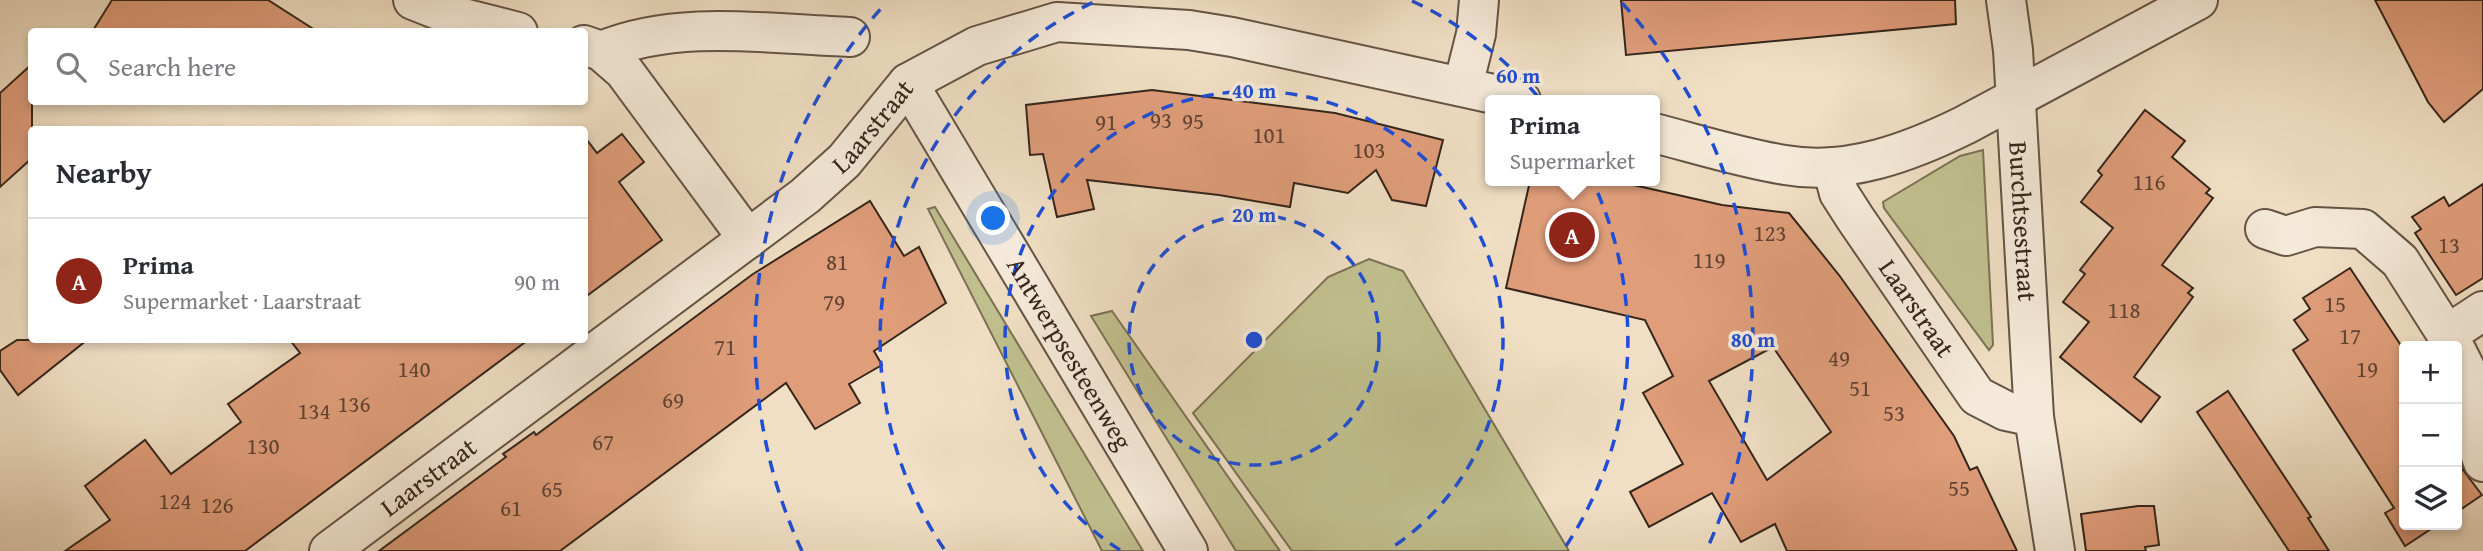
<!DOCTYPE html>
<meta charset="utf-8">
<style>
:root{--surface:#fff;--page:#f2f2f3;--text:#2b2b33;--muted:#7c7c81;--line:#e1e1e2;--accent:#8f2418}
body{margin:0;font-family:"Gentium Book Plus",serif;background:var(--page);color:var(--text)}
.controls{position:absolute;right:21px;bottom:21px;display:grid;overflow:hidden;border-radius:7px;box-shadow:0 4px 10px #0003}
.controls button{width:63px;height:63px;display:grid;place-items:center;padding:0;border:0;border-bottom:2px solid var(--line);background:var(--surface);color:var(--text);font:35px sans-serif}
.you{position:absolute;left:994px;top:219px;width:24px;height:24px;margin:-18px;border:5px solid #fff;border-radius:50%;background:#1a73e8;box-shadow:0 0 0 10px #1a73e833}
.badge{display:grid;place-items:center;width:46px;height:46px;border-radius:50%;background:var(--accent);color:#fff;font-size:23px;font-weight:700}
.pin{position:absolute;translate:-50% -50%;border:4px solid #fff;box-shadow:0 2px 7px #0006}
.popup{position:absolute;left:1485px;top:95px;width:175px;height:91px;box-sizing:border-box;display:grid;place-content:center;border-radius:7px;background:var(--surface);filter:drop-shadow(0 2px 5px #0005);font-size:23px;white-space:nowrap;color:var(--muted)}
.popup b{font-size:26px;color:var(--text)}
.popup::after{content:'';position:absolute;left:50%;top:100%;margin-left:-14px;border:14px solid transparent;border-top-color:var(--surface)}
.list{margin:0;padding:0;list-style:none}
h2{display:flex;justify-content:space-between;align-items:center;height:91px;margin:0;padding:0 28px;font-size:30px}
h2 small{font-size:23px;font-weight:400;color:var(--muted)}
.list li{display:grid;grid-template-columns:46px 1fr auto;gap:21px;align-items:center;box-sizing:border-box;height:126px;padding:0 28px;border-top:2px solid var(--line)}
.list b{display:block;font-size:26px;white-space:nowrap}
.list p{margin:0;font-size:23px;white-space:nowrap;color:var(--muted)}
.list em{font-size:23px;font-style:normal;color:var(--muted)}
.icon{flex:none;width:38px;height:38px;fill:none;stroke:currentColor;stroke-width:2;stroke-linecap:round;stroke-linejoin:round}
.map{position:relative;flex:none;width:2483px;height:551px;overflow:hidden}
.search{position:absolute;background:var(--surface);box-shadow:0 4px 10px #0003;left:28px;top:28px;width:560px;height:77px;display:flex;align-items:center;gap:18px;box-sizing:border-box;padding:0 24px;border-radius:7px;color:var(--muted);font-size:26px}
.panel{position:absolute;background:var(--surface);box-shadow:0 4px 10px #0003;left:28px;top:126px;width:560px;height:217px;border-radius:7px}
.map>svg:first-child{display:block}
.green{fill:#c1c08f;stroke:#7b7255;stroke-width:2}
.building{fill:#df9d7a;stroke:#35251b;stroke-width:2;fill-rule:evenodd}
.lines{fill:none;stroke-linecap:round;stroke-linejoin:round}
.minor-casing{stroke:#645445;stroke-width:42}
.minor{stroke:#f5ead9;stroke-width:38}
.ring{fill:none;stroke:#1d4ed8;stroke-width:3.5;stroke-dasharray:12 9}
.labels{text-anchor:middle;stroke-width:7;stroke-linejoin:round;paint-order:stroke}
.number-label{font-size:23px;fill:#604333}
.street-label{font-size:26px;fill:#35251b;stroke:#f5ead9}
.centre{fill:#1d4ed8;stroke:#f5ead9;stroke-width:3.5}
.ring-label{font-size:21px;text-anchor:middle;font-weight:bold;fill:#1d4ed8;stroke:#f5ead9;stroke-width:7;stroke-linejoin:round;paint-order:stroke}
</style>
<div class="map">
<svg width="2483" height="551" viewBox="0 0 2483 551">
<rect width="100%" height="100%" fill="#f0dfc4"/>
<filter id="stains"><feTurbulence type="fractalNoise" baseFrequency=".00286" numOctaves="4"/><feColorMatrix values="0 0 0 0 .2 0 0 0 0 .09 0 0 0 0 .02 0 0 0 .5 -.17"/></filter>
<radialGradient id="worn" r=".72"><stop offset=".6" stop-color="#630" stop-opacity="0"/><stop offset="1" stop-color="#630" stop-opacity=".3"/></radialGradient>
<g class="green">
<polygon points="1983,150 1993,345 1989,350 1884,208 1883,202 1960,156"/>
<polygon points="935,207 1143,551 1102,551 928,209"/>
<polygon points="1369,259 1403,271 1569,551 1292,551 1193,413 1328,277"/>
<polygon points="1112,311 1280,551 1236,551 1091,316"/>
</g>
<g class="building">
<polygon points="112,0 268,0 318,32 92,32"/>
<polygon points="1621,0 1955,0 1956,24 1626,55"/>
<polygon points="2375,0 2483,0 2483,89 2444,122 2428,102"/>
<polygon points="32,64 32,158 0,187 0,93"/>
<polygon points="1152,90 1335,113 1443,140 1426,206 1392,200 1376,170 1348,193 1294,183 1290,207 1219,195 1087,180 1094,209 1057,217 1043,154 1030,155 1026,105"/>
<polygon points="2145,110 2185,141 2172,157 2210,189 2206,193 2213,198 2162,265 2193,288 2188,293 2193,297 2134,377 2160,397 2141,422 2060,357 2089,322 2063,302 2085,274 2080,270 2113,228 2081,202 2102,175 2098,171"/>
<polygon points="622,134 644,162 619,182 662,240 584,298 584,136 597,153"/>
<path d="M1530,181h86l106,24 67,8 50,62 115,161 16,34 7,-3 40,84h-230l-12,-27 -34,18 -29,-49 -63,34 -19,-35 53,-28 -40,-71 30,-17 -28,-56 -139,-32zM1773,347l58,85 -64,48 -58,-99z"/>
<polygon points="2483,184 2483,278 2456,295 2415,233 2421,229 2412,217 2444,197 2449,206"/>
<polygon points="870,201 904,256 919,247 946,303 874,351 882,365 849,384 860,403 815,429 786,383 560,551 379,551 506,457 503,454 534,432 536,435 753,274"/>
<polygon points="2350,268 2404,350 2404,525 2437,525 2405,546 2385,513 2394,508 2293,350 2308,340 2294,320 2310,309 2303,298"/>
<polygon points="17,340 87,340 18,395 0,370 0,351"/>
<polygon points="290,340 528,340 245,551 65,551 110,520 85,486 145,440 171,474 241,422 228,404 300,353"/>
<polygon points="2228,391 2311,517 2308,518 2329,551 2289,551 2197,412"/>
<polygon points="2457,455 2463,470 2482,495 2457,512"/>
<polygon points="2138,506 2154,506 2159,545 2145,547 2146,551 2086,551 2081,514"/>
</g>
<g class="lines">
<defs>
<g id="minor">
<polyline points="413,0 451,15 518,32"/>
<path id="s1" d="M2006,0l7,50 21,367 21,134"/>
<polyline points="584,45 601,51 624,71 748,239"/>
<path d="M601,51c76,-32 168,-17 249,-14"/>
<path id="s2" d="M908,83l280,468"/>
<polyline points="1463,86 1476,34 1479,0"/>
<path d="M1654,133c43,11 87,25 131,32 62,11 125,-13 180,-40l233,-125"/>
<path id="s3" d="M1832,167l7,26 16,25 122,178 29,15 28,6"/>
<polyline points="2265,229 2286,236 2315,227 2363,229 2400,261 2454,346"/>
<polyline points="2448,334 2483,311"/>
<polyline points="2457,352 2473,384 2473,433 2483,462"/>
<path id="s4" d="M329,551l476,-355 39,-35 64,-78 69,-37 80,-24 132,8 43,7 289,63"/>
</g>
</defs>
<use href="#minor" class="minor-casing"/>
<use href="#minor" class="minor"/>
</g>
<g class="ring">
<circle cx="1254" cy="340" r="125"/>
<path d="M1120 550A249 249 0 1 1 1388 550"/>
<path d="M944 549A374 374 0 0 1 1096 1M1412 1A374 374 0 0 1 1564 549"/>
<path d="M802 551A499 499 0 0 1 886 3M1622 3A499 499 0 0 1 1706 551"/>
</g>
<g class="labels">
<g class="number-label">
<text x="1161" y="128">93</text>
<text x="1193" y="129">95</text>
<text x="1106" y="130">91</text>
<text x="1269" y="143">101</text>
<text x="1369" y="158">103</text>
<text x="2149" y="190">116</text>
<text x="1770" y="241">123</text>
<text x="2449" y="253">13</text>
<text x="1709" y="268">119</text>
<text x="837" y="270">81</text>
<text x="834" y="310">79</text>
<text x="2335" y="312">15</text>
<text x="2124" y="318">118</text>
<text x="2350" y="344">17</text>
<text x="725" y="355">71</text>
<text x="1839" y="366">49</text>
<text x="414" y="377">140</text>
<text x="2367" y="377">19</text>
<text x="1860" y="396">51</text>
<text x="673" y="408">69</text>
<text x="354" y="412">136</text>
<text x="314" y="419">134</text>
<text x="1894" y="421">53</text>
<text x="603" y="450">67</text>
<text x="263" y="454">130</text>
<text x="1959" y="496">55</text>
<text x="552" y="497">65</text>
<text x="175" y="509">124</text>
<text x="217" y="513">126</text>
<text x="511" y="516">61</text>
</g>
<g class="street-label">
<text dy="9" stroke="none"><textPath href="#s4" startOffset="691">Laarstraat</textPath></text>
<text dy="9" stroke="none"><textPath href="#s1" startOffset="222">Burchtsestraat</textPath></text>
<text dy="9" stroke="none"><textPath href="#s3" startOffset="166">Laarstraat</textPath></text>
<text dy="9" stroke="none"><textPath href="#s2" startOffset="315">Antwerpsesteenweg</textPath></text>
<text dy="9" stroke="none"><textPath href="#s4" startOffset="124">Laarstraat</textPath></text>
</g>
</g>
<circle cx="1254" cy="340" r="10" class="centre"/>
<g class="ring-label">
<text x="1518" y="83">60 m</text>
<text x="1254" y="98">40 m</text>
<text x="1254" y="222">20 m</text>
<text x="1753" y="347">80 m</text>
</g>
<rect width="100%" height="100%" filter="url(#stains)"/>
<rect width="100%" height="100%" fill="url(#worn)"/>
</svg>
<div class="controls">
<button>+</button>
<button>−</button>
<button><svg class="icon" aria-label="layers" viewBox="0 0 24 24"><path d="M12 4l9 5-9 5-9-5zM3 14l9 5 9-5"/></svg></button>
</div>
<div class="you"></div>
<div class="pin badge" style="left:1572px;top:235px">A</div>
<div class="popup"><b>Prima</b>Supermarket</div>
<div class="search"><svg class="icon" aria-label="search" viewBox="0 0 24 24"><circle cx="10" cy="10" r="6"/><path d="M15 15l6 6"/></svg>Search here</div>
<section class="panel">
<h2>Nearby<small></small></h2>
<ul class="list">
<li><span class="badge">A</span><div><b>Prima</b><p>Supermarket · Laarstraat</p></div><em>90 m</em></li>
</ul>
</section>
</div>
